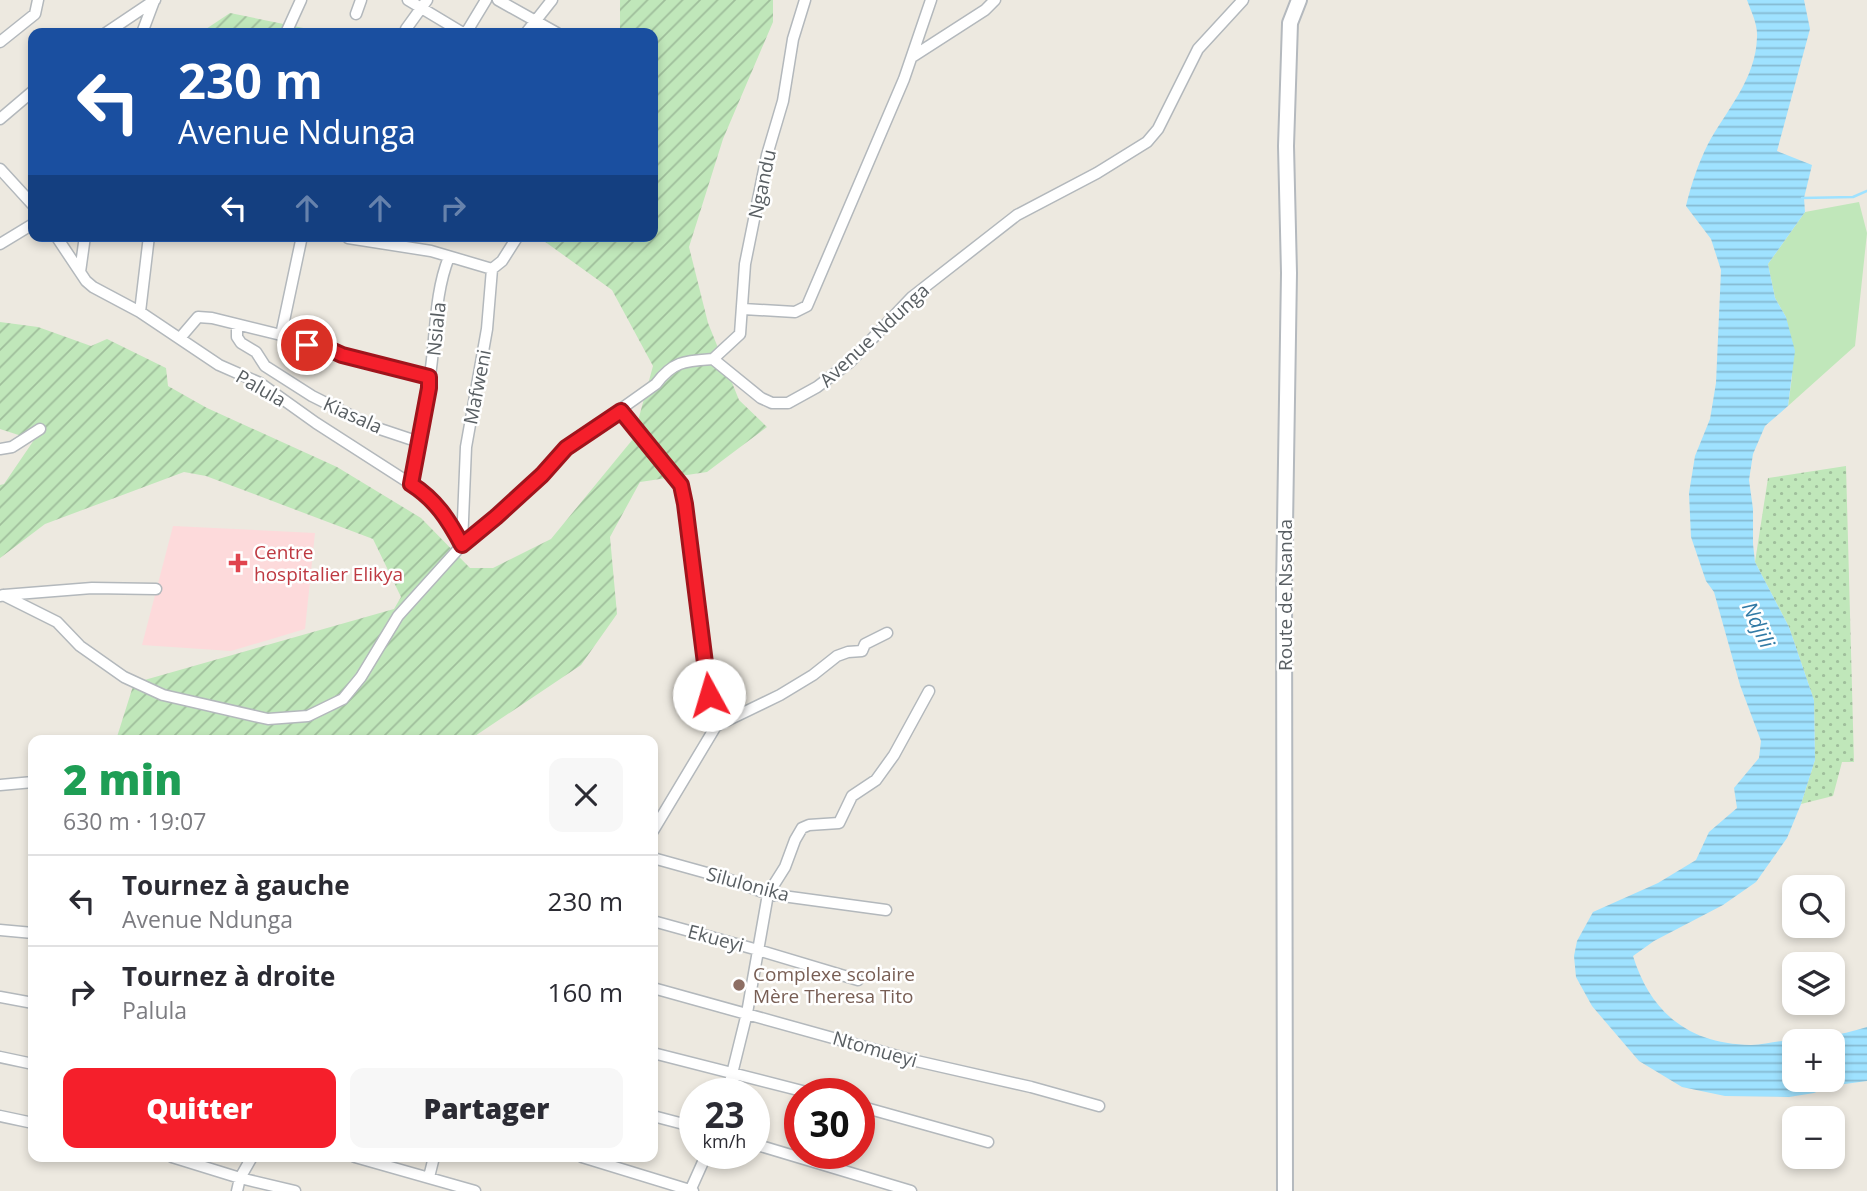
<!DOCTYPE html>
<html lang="fr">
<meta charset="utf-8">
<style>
body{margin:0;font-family:"Open Sans",sans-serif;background:#f7f7f7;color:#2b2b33;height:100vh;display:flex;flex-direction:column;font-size:26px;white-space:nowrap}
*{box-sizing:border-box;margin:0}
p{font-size:23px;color:#7c7c81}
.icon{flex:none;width:38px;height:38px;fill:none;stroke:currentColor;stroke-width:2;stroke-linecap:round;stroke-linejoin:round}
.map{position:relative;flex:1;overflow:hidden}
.panel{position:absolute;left:28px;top:735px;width:630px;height:427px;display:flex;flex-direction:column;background:#fff;border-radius:14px;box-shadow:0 4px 10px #0003}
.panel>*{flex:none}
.banner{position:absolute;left:28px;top:28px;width:630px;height:214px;border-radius:14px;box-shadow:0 4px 10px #0003;background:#1a4fa0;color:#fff;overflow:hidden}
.buttons{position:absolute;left:1782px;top:875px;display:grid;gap:14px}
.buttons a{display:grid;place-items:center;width:63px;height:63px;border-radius:14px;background:#fff;box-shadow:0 4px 10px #0003;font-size:35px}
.speed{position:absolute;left:679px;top:1078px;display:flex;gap:14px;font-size:35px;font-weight:700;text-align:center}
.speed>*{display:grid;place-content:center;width:91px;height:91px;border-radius:50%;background:#fff;box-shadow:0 4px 10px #0003;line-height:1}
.speed small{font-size:18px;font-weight:400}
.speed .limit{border:10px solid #d22;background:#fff;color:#111}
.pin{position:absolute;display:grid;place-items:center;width:60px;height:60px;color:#fff;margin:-30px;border:4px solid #fff;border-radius:50%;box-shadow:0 2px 7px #0007}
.me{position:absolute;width:77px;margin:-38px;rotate:354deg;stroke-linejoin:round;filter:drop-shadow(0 0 5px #0008)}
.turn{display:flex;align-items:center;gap:24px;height:147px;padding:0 35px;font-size:32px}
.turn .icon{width:91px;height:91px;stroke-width:2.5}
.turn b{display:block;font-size:49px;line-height:60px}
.lanes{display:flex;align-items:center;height:66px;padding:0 35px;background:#0003;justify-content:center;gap:35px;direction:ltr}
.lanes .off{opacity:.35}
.round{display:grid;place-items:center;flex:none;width:74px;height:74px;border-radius:14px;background:#f7f7f7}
.overview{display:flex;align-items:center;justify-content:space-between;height:119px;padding:0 35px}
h1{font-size:42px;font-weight:800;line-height:52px;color:#1e9e55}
.primary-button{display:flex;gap:14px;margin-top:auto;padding:14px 35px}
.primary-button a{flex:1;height:80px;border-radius:14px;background:#f51f2b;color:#fff;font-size:28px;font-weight:800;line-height:80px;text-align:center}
.primary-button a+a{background:#f7f7f7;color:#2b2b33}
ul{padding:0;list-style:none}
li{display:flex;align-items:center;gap:21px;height:91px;padding:0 35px;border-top:2px solid #e1e1e2}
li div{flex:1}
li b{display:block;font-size:26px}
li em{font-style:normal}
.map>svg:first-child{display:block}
</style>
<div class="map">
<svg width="1867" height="1191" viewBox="0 0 1867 1191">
<defs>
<pattern id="park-dots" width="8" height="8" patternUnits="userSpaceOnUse" patternTransform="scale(1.75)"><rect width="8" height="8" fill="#c0e7ba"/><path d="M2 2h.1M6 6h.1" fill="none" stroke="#9fbe9b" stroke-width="1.8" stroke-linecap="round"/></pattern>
<pattern id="garden-furrows" width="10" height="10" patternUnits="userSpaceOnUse" patternTransform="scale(1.75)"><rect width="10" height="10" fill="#c0e7ba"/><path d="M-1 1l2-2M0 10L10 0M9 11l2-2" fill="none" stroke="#9fbe9b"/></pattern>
<pattern id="water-rules" width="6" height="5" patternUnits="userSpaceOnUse" patternTransform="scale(1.75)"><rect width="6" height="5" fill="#9fe2ff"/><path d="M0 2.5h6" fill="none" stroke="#85bad2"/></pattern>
</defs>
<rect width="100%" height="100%" fill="#ede9e0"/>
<!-- medical -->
<path fill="#fddadb" d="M 173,526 L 315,533 L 305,629 L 231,651 L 142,645 Z"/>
<!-- grass -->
<path fill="#c0e7ba" d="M 1859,202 L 1867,233 L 1855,346 L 1788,406 L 1792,377 L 1786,317 L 1775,298 L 1768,264 L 1805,212 Z"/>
<!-- park -->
<path fill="url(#park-dots)" d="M 1846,466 L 1854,762 L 1842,762 L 1833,796 L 1801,804 L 1815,760 L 1814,700 L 1789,627 L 1755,562 L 1768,478 Z"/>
<!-- garden -->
<path fill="url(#garden-furrows)" d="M 620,0 L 773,0 L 773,22 L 723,139 L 689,247 L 708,323 L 739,400 L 767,427 L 707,472 L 640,482 L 610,537 L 617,614 L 581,665 L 469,740 L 116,740 L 134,683 L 394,609 L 401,597 L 373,539 L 206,476 L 184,472 L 45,524 L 0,558 L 0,485 L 4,484 L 34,440 L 0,429 L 0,322 L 38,327 L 91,346 L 107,339 L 166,368 L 168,386 L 207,408 L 337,467 L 421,518 L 470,568 L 493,568 L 551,539 L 633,439 L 653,366 L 612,290 L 537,236 L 653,236 L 653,33 L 620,33 Z
M 230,13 L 328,33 L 200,33 Z"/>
<!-- water -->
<path fill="url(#water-rules)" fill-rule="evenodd" d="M 1747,0 L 1804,0 L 1810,29 L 1777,151 L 1812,165 L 1804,198 L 1805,212 L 1768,264 L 1775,298 L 1786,317 L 1795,351 L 1788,406 L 1765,426 L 1753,454 L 1749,480 L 1753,509 L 1753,544 L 1755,562 L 1789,627 L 1814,700 L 1815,760 L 1801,804 L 1787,838 L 1756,882 L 1723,905 L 1654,941 L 1633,956 C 1651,1014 1690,1044 1751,1045 C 1762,1045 1772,1042 1783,1041 C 1812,1039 1839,1036 1867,1027 L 1867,1081 L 1830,1086 L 1814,1093 L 1789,1097 L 1725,1096 L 1682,1087 L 1639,1061 L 1592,1006 L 1576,977 L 1574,956 L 1577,941 L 1593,912 L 1658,883 L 1696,860 L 1709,832 L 1737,808 L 1734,788 L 1759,758 L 1761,741 L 1740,685 L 1714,592 L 1706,581 L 1691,537 L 1689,493 L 1695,456 L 1710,419 L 1716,383 L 1721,270 L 1711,239 L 1686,206 C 1691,185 1698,164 1708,144 C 1727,109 1756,79 1757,37 C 1758,25 1751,11 1747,0 ZM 1794,1041 L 1832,1041 L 1832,1080 L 1794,1080 Z"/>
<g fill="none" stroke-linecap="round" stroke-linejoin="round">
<!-- stream -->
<path stroke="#9fe2ff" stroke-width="2.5" d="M 1802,198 L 1853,197 L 1867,191"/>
<!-- street casing -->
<g stroke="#b3b8bc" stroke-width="13">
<path id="street" d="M 408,0 L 463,33
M 498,0 L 557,33
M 356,14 L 361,0
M 406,29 L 427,0
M 106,33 L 155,0
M 142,33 L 154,1
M 286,33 L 301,0
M 466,33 L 486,0
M 526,33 L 552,0
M 0,42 L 35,14 L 38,0
M 912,57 L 985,10 L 995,0
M 0,119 L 33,91
M 0,169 L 33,205
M 56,236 L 86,281 L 93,287 L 140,312 L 219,365 L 260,383 L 316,423 L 428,495 L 447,516 L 462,545
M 348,238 L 431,251 L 492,269
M 0,244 L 33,224
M 80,272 L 85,236
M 743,309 L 795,312 L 807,306 L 904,79 L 931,0
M 140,312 L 149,236
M 237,325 L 237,337 L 241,343 L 256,352 L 265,366 L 312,396 L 374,427 L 419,442
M 281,335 L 302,236
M 180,338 L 198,317 L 212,318 L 281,335 L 307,345 L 320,345 L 342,355 L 429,377
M 713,359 L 740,334 L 745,264 L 767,155 L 783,101 L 793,39 L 805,0
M 621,411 L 681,485 L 685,504 L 709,695 L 716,726
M 0,449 L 12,447 L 40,429
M 411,484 C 418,446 426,406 431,368 C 436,330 435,292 449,257
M 462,544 L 466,447 L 487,329 L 492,269 L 502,261 L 516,239
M 4,595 L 92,588 L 156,589
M 0,596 L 3,595 L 57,622 L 80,646 L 124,677 L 163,695 L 268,719 L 308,716 L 343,699 L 361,677 L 398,616 L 462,545 L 497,517 L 542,475 L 566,448 L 656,384 C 673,361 685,361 713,359 L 761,398 L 772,403 L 788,403 L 817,387 L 850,362 L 912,297 L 1017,215 L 1097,173 L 1147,142 L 1158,129 L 1198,49 L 1243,0
M 0,785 L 33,782
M 653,831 L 716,726 L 780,695 L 813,675 L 837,656 L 848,652 L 862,651 L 865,644 L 887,633
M 653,858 L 725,878 L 768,894 L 886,910
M 653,921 L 758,950 L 858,980
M 0,930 L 33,933
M 653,988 L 912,1060 L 1031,1087 L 1099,1106
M 0,997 L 33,1003
M 653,1053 L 814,1094
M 0,1057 L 33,1064
M 727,1094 L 747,1013 L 768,894 L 785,867 L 795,840 L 802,828 L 809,825 L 839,823 L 852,796 L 876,780 L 894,755 L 929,691
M 859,1106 L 988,1142
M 0,1116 L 33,1123
M 653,1116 L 695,1127
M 754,1144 L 911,1191
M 172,1157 L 240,1178 L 295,1191
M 355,1157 L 475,1191
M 582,1157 L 693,1191
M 429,1177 L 434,1157
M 237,1191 L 240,1178 L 252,1157
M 690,1191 L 707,1153"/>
</g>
<!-- secondary casing -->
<g stroke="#b4b9be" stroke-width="18">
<path id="secondary" d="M 1285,1191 L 1284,589 L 1289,273 L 1286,146 L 1290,23 L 1299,0"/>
</g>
<!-- street -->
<use href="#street" stroke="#fff" stroke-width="10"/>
<!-- secondary -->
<use href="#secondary" stroke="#fff" stroke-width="14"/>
</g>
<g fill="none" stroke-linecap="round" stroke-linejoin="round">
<!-- route casing -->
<g stroke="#9f141c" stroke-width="18">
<path id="route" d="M 307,345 L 320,345 L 342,355 L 429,377 L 429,388 L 411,484 C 436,500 448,519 462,545 L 496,517 L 542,475 L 566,448 L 621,411 L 681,485 L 685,504 L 709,695"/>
</g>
<!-- route -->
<use href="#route" stroke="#f51f2b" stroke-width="12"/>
</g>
<!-- markers -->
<path fill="#e0444e" stroke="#fff" stroke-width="2.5" d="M234.5 552.5h7v7h7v7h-7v7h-7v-7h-7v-7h7z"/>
<circle fill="#8d6e63" stroke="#fff" stroke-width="2.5" cx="739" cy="985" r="7"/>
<g text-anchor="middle" stroke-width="5" stroke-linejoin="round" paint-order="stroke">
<!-- street labels -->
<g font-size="19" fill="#595f63" stroke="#fff">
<text transform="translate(762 184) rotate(-78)" y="7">Ngandu</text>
<text transform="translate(436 329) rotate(-84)" y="7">Nsiala</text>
<text transform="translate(874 335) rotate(-43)" y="7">Avenue Ndunga</text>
<text transform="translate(477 387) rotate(-79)" y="7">Mafweni</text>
<text transform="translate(261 388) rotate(30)" y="7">Palula</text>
<text transform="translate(353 415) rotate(24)" y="7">Kiasala</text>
<text transform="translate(1285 595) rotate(-90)" y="7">Route de Nsanda</text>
<text transform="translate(748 884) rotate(15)" y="7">Silulonika</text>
<text transform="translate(716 938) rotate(15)" y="7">Ekueyi</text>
<text transform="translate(875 1049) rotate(16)" y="7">Ntomueyi</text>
</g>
<!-- health labels -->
<g font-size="19" fill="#be3a42" stroke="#fff" text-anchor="start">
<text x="254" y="559">Centre<tspan x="254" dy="22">hospitalier Elikya</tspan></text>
</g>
<!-- education labels -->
<g font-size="19" fill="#785e54" stroke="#fff" text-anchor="start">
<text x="753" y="981">Complexe scolaire<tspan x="753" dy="22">Mère Theresa Tito</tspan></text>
</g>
<!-- water labels -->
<g font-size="21" font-style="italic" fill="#317aa5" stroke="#fff">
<text transform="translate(1758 625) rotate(65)" y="7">Ndjili</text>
</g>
</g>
</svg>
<div class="buttons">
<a><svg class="icon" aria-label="search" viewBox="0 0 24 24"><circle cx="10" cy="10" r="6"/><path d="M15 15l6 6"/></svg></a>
<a><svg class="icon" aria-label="layers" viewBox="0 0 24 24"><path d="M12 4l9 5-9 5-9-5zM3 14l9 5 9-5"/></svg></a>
<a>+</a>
<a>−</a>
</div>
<div class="speed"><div>23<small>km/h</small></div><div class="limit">30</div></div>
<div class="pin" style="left:307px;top:345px;background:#d93025"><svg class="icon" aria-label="arrive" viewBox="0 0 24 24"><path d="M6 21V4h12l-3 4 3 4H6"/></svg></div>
<svg class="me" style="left:709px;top:695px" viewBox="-20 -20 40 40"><circle r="19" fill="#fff"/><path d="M0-13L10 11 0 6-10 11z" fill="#f51f2b"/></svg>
<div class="banner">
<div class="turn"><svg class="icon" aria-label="left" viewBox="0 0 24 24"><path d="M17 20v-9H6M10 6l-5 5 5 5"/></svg><div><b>230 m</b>Avenue Ndunga</div></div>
<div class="lanes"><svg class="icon" aria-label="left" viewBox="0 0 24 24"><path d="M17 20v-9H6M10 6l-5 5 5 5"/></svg><svg class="icon off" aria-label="ahead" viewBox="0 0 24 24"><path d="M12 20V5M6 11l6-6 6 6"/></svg><svg class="icon off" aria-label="ahead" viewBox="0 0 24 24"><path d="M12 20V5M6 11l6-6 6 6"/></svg><svg class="icon off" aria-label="right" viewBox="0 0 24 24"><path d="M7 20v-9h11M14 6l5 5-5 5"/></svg></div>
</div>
<section class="panel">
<div class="overview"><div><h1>2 min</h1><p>630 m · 19:07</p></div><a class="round"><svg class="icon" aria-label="close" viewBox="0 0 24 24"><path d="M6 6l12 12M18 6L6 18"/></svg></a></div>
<ul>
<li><svg class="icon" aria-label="left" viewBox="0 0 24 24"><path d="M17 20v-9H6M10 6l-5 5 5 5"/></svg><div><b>Tournez à gauche</b><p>Avenue Ndunga</p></div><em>230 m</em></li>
<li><svg class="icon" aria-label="right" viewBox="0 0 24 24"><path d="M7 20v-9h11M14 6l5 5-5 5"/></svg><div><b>Tournez à droite</b><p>Palula</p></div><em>160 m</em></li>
</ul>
<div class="primary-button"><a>Quitter</a><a>Partager</a></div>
</section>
</div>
